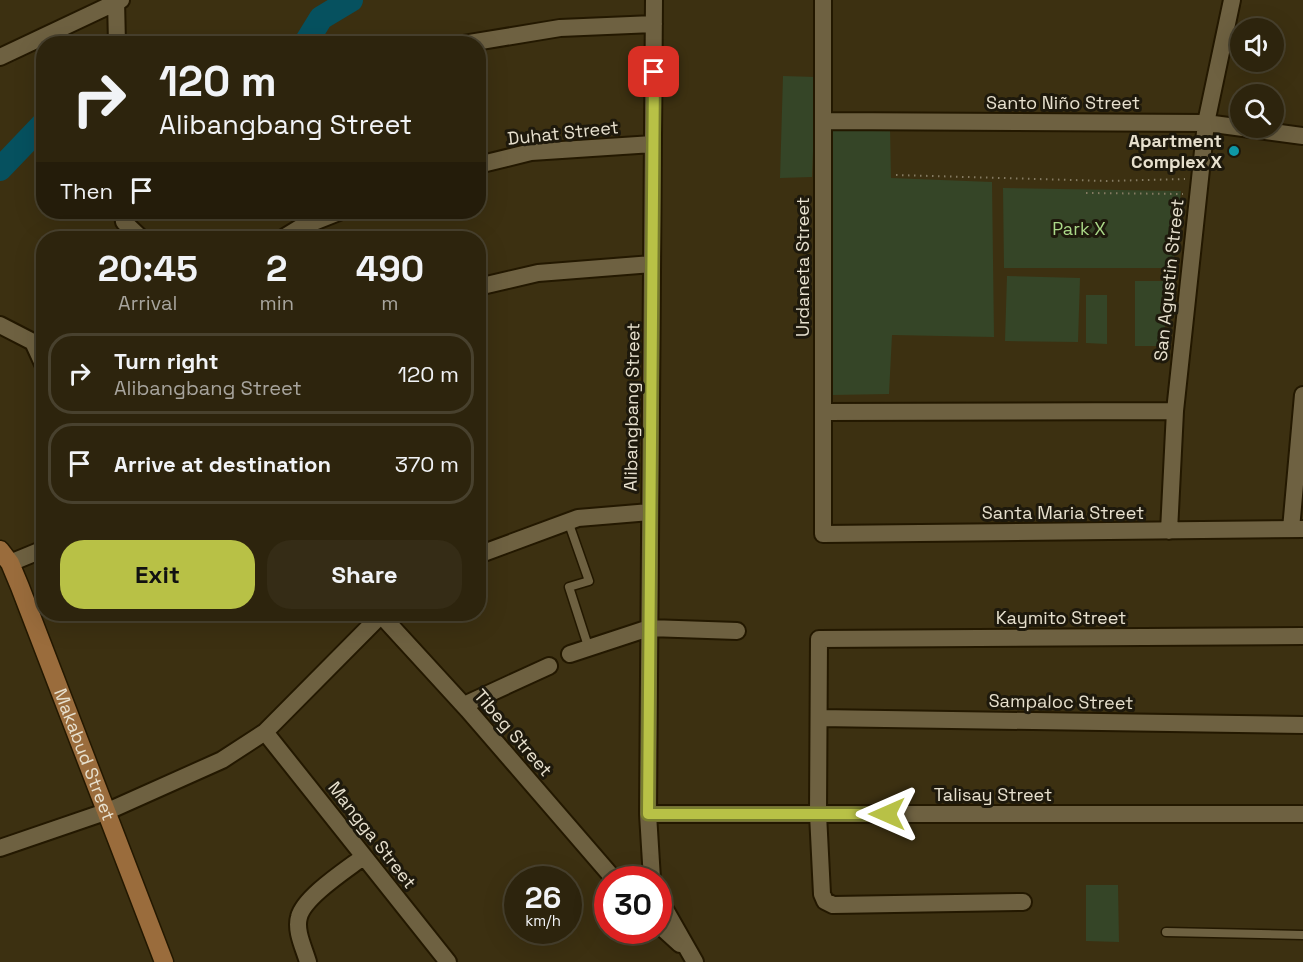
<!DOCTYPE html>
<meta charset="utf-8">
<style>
body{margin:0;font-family:"Space Grotesk",sans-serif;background:#352c16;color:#f1f3f6;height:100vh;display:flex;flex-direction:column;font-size:22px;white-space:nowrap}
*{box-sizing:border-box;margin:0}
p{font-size:20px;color:#a7a49d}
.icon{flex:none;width:33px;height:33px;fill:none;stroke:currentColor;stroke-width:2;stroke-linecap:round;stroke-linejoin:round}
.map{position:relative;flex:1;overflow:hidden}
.details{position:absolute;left:36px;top:231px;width:450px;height:390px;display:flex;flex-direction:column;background:#2d240d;border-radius:24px;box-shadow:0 6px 24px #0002,0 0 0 2px #48412e}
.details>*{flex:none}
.guide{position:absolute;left:36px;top:36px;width:450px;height:183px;border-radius:24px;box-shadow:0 6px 24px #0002,0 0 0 2px #48412e;background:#2d240d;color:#f1f3f6;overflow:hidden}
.tools{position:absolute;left:1230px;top:18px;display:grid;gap:12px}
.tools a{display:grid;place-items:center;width:54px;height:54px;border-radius:50%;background:#2d240d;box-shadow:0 6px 24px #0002,0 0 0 2px #48412e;font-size:30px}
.speed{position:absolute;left:504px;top:866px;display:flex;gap:12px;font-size:30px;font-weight:700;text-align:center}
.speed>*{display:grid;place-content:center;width:78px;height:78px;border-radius:50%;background:#2d240d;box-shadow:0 6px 24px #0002,0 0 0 2px #48412e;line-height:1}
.speed small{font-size:15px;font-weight:400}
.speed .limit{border:9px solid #d22;background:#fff;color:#111}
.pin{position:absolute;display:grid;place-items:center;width:51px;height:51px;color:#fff;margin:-26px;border-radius:12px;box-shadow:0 3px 9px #0006}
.me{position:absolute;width:66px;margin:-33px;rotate:270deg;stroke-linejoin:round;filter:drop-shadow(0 0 4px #0008)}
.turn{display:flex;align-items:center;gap:21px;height:126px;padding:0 24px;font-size:27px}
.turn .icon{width:78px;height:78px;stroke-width:2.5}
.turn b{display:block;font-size:42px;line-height:51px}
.then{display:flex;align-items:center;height:57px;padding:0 24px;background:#0003;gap:12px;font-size:22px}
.eta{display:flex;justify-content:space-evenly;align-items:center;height:102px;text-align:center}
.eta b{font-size:36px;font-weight:600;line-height:42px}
.cta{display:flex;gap:12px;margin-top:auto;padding:12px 24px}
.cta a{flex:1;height:69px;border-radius:24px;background:#b8c146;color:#111;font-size:24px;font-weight:600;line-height:69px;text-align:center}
.cta a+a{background:#352c16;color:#f1f3f6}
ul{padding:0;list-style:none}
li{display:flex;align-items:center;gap:18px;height:81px;margin:0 12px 9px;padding:0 12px;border:3px solid #48412e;border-radius:24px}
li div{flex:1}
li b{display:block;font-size:22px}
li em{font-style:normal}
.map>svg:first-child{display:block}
</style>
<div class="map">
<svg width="1303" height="962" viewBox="0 0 1303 962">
<rect width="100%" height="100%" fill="#3c3011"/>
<!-- green -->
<path fill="#354527" d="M 783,76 L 816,77 L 812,177 L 780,178 Z
M 829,125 L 890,127 L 891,178 L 992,182 L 994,337 L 892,335 L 889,394 L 832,395 Z
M 1003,188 L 1181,191 L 1173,268 L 1004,268 Z
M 1007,276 L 1080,278 L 1078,342 L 1005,341 Z
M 1135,281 L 1165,281 L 1165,346 L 1135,346 Z
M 1086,295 L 1107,295 L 1107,344 L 1086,343 Z
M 1086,885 L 1118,885 L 1119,942 L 1086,941 Z"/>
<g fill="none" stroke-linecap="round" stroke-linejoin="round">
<!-- river -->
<path stroke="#06515f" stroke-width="24" d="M 305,44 L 321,18 L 351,0
M 0,169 L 44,123"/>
<!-- lane casing -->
<g stroke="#231800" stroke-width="11">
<path id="lane" d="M 568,521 L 589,581 L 569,587 L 588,646
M 1166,932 L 1303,935"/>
</g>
<!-- street casing -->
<g stroke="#231800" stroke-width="20">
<path id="street" d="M 116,0 L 117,44
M 823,0 L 823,534 L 1303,529
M 463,44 L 560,28 L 654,24
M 0,57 L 121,0
M 823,121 L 1206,123 L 1303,136
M 478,165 L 531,152 L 653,144
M 123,212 L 124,222 L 141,238
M 283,238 L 301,227 L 339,212
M 478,287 L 538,273 L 652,264
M 0,325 L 33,342 L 44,366
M 823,412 L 1175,411
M 1291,529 L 1303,395
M 1169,531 L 1175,411 L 1206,123 L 1232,0
M 478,555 L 578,518 L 650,512
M 10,563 L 44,549
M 381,615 L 468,710 L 614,879
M 570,654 L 649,628 L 737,631
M 464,705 L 549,666
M 819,718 L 1303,725
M 265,732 L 448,962
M 648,814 L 1303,814
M 0,848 L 108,811 L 222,760 L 265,732 L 382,614
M 652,879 L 648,814 L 654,0
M 658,897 L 695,962
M 1023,902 L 833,905 L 825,901 L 822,894 L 818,814 L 819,639 L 1303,636
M 658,924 L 680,944
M 308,962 C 304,948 295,931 299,917 C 304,897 346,870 363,857"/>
</g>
<!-- secondary casing -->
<g stroke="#231800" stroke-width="21">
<g id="secondary">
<path id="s1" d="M 0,550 L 10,563 L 20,587 L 164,962"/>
</g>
</g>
<!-- path -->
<path stroke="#847a61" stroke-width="2" stroke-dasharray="1.5 4.5" stroke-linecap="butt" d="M 896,175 L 1107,181 L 1185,179
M 1086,193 L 1183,194"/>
<!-- lane -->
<use href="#lane" stroke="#6e6141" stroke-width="8"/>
<!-- street -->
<use href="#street" stroke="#6e6141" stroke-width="16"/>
<!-- secondary -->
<use href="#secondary" stroke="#9a6c3c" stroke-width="18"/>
</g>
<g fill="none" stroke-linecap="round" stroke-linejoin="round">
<!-- route casing -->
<g stroke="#787d2e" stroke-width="15">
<path id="route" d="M 654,72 L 648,814 L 887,814"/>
</g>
<!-- route -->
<use href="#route" stroke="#b8c146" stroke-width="10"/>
</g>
<!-- markers -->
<circle fill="#0f9aa8" stroke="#1e190c" stroke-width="2" cx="1234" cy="151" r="6"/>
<g text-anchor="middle" stroke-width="6" stroke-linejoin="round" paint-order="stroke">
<!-- street labels -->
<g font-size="18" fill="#e7e0ce" stroke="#1e190c">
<text x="1063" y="109">Santo Niño Street</text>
<text transform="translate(563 133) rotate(-6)" y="6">Duhat Street</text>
<text transform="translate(803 267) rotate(-90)" y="6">Urdaneta Street</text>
<text transform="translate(1169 280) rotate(-84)" y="6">San Agustin Street</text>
<text transform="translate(632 407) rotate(-89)" y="6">Alibangbang Street</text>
<text x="1063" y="519">Santa Maria Street</text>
<text x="1061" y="624">Kaymito Street</text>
<text transform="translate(1061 702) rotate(1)" y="6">Sampaloc Street</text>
<text transform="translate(513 733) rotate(49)" y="6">Tibeg Street</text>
<text dy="6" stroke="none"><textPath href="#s1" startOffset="222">Makabud Street</textPath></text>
<text x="993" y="801">Talisay Street</text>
<text transform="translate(372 835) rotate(52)" y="6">Mangga Street</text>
</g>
<!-- poi labels -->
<g font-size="18" font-weight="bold" fill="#e7e0ce" stroke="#1e190c" text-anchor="end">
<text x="1222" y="147">Apartment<tspan x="1222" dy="21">Complex X</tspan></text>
</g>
<!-- park labels -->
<g font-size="18" fill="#abd888" stroke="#1e190c">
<text x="1079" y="235">Park X</text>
</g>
</g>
</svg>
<div class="tools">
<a><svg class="icon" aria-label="sound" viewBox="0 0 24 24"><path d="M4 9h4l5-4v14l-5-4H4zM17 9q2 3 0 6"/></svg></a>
<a><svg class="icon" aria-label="search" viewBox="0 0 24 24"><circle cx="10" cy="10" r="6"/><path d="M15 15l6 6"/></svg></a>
</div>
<div class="speed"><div>26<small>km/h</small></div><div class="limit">30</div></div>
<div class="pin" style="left:654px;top:72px;background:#d93025"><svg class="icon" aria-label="arrive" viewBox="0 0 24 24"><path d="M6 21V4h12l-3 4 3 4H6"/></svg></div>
<svg class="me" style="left:887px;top:814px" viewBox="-20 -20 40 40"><path d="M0-17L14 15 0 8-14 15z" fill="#b8c146" stroke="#fff" stroke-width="4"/></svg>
<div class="guide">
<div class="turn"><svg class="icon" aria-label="right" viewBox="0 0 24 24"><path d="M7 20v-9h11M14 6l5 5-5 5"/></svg><div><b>120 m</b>Alibangbang Street</div></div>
<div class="then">Then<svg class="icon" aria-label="arrive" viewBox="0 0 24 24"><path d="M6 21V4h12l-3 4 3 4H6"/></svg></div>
</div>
<section class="details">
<div class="eta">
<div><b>20:45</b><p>Arrival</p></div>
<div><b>2</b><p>min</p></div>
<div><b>490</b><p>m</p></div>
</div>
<ul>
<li><svg class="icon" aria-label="right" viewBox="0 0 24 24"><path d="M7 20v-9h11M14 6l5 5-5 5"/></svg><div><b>Turn right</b><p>Alibangbang Street</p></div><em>120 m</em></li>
<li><svg class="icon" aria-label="arrive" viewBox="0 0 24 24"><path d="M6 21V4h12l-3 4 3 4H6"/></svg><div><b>Arrive at destination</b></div><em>370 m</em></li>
</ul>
<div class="cta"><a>Exit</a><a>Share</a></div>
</section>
</div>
